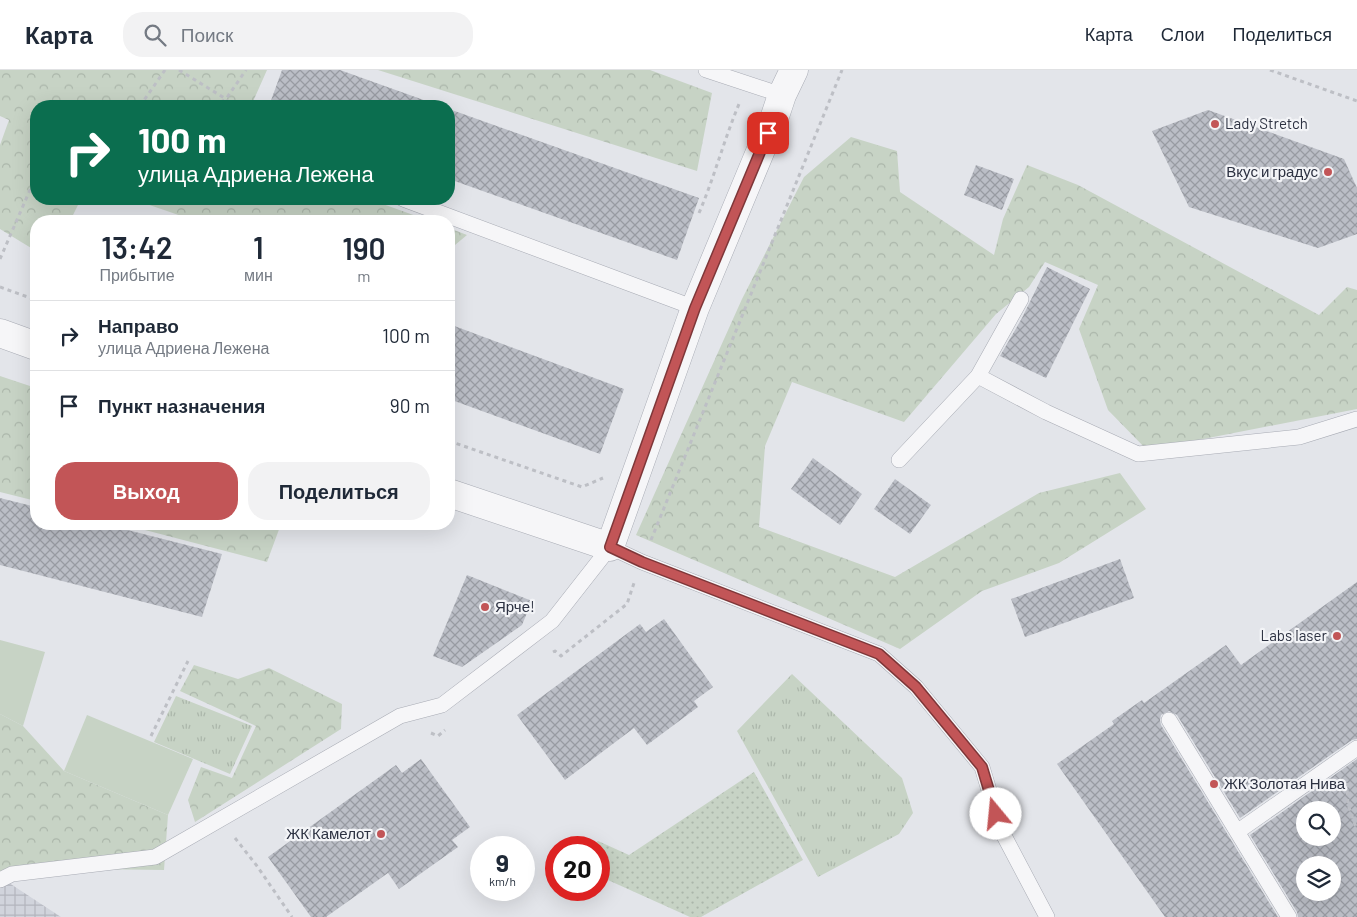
<!DOCTYPE html>
<html lang="ru">
<meta charset="utf-8">
<style>
body{margin:0;font-family:Barlow,sans-serif;background:#f2f2f3;color:#1f2937;height:100vh;display:flex;flex-direction:column;font-size:19px;white-space:nowrap}
*{box-sizing:border-box;margin:0}
p{font-size:16px;color:#747a83}
.icon{flex:none;width:28px;height:28px;fill:none;stroke:currentColor;stroke-width:2;stroke-linecap:round;stroke-linejoin:round}
.map{position:relative;flex:1;overflow:hidden}
.sheet{position:absolute;left:30px;top:145px;width:425px;height:315px;display:flex;flex-direction:column;background:#fff;border-radius:20px;box-shadow:0 5px 20px #0002}
.sheet>*{flex:none}
.hud{position:absolute;left:30px;top:30px;width:425px;height:105px;border-radius:20px;box-shadow:0 5px 20px #0002;background:#0b6e4f;color:#fff;overflow:hidden}
.tools{position:absolute;left:1296px;top:731px;display:grid;gap:10px}
.tools a{display:grid;place-items:center;width:45px;height:45px;border-radius:50%;background:#fff;box-shadow:0 5px 20px #0002;font-size:25px}
.speed{position:absolute;left:470px;top:766px;display:flex;gap:10px;font-size:25px;font-weight:700;text-align:center}
.speed>*{display:grid;place-content:center;width:65px;height:65px;border-radius:50%;background:#fff;box-shadow:0 5px 20px #0002;line-height:1}
.speed small{font-size:12px;font-weight:400}
.speed .limit{border:8px solid #d22;background:#fff;color:#111}
.pin{position:absolute;display:grid;place-items:center;width:42px;height:42px;color:#fff;margin:-21px;border-radius:10px;box-shadow:0 2px 8px #0006}
.me{position:absolute;width:55px;margin:-28px;rotate:343deg;stroke-linejoin:round;filter:drop-shadow(0 0 4px #0008)}
.turn{display:flex;align-items:center;gap:18px;height:105px;padding:0 25px;font-size:22px}
.turn .icon{width:65px;height:65px;stroke-width:2.5}
.turn b{display:block;font-size:35px;line-height:42px}
.eta{display:flex;justify-content:space-evenly;align-items:center;height:85px;text-align:center}
.eta b{font-size:30px;font-weight:600;line-height:35px}
.cta{display:flex;gap:10px;margin-top:auto;padding:10px 25px}
.cta a{flex:1;height:58px;border-radius:20px;background:#c25557;color:#fff;font-size:20px;font-weight:600;line-height:58px;text-align:center}
.cta a+a{background:#f2f2f3;color:#1f2937}
ul{padding:0;list-style:none}
li{display:flex;align-items:center;gap:15px;height:70px;padding:0 25px;border-top:1px solid #e0e1e3}
li div{flex:1}
li b{display:block;font-size:19px}
li em{font-style:normal}
header{display:flex;align-items:center;gap:30px;box-sizing:border-box;height:70px;padding:0 25px;background:#fff;border-bottom:1px solid #e0e1e3}
header strong{font-size:24px}
nav{display:flex;gap:28px;margin-inline-start:auto;font-size:18px}
.search{width:350px;height:45px;background:#f2f2f3;display:flex;align-items:center;gap:12px;box-sizing:border-box;padding:0 18px;border-radius:20px;color:#747a83;font-size:19px}
.map>svg:first-child{display:block}
</style>
<header>
<strong>Карта</strong>
<div class="search"><svg class="icon" aria-label="search" viewBox="0 0 24 24"><circle cx="10" cy="10" r="6"/><path d="M15 15l6 6"/></svg>Поиск</div>
<nav><a>Карта</a><a>Слои</a><a>Поделиться</a></nav>
</header>
<div class="map">
<svg width="1357" height="847" viewBox="0 0 1357 847">
<defs>
<pattern id="industrial-grid" width="8" height="8" patternUnits="userSpaceOnUse" patternTransform="scale(1.25)"><rect width="8" height="8" fill="#d1d4dc"/><path d="M0 4h8M4 0v8" fill="none" stroke="#b4b6be"/></pattern>
<pattern id="grass-dots" width="8" height="8" patternUnits="userSpaceOnUse" patternTransform="scale(1.25)"><rect width="8" height="8" fill="#c7d3c5"/><path d="M2 2h.1M6 6h.1" fill="none" stroke="#abb6aa" stroke-width="1.8" stroke-linecap="round"/></pattern>
<pattern id="forest-crowns" width="20" height="18" patternUnits="userSpaceOnUse" patternTransform="scale(1.25)"><rect width="20" height="18" fill="#c7d3c5"/><path d="M2 6a3 3 0 1 1 6 0M12 15a3 3 0 1 1 6 0" fill="none" stroke="#abb6aa"/></pattern>
<pattern id="park-tufts" width="24" height="20" patternUnits="userSpaceOnUse" patternTransform="scale(1.25)"><rect width="24" height="20" fill="#c7d3c5"/><path d="M3 7l-1-3M5 7V3M7 7l1-3M15 17l-1-3M17 17v-4M19 17l1-3" fill="none" stroke="#abb6aa"/></pattern>
<pattern id="building-cross-hatch" width="8" height="8" patternUnits="userSpaceOnUse" patternTransform="scale(1.25)"><rect width="8" height="8" fill="#bbbec6"/><path d="M0 0l8 8M0 8l8-8" fill="none" stroke="#989ba2"/></pattern>
</defs>
<rect width="100%" height="100%" fill="#e3e5ea"/>
<!-- industrial -->
<path fill="url(#industrial-grid)" d="M 0,807 L 61,847 L 0,847 Z"/>
<!-- grass -->
<path fill="url(#grass-dots)" d="M 754,702 L 803,790 L 701,847 L 690,847 L 599,806 L 599,778 L 589,777 L 598,771 L 629,785 Z"/>
<!-- forest -->
<path fill="url(#forest-crowns)" d="M 0,0 L 267,0 L 251,36 L 36,36 L 36,129 L 81,129 L 70,151 L 36,151 L 36,181 L 0,159 L 0,75 L 9,50 L 0,46 Z
M 378,0 L 650,0 L 712,23 L 697,101 Z
M 851,67 L 897,81 L 900,122 L 994,185 L 1003,149 L 1027,95 L 1078,115 L 1319,245 L 1347,217 L 1357,220 L 1357,339 L 1147,380 L 1108,340 L 1079,259 L 1098,215 L 1045,192 L 1029,217 L 996,244 L 904,352 L 792,312 L 765,376 L 759,457 L 895,507 L 1039,423 L 1120,403 L 1146,439 L 1059,493 L 982,521 L 900,579 L 636,465 L 742,229 L 804,107 Z
M 132,129 L 369,129 L 430,151 L 196,151 Z
M 449,158 L 467,165 L 449,180 Z
M 0,306 L 36,318 L 36,431 L 0,422 Z
M 122,454 L 281,454 L 267,492 Z
M 194,595 L 238,609 L 269,598 L 342,634 L 341,659 L 195,752 L 188,730 L 201,697 L 232,708 L 256,656 L 180,621 Z
M 0,644 L 23,656 L 64,701 L 168,745 L 164,800 L 10,798 L 0,802 Z"/>
<!-- park -->
<path fill="url(#park-tufts)" d="M 792,604 L 902,708 L 913,743 L 899,764 L 818,807 L 737,661 Z
M 176,626 L 252,656 L 230,704 L 154,672 Z"/>
<!-- garden -->
<path fill="#c7d3c5" d="M 0,570 L 45,582 L 23,656 L 0,644 Z
M 87,645 L 193,689 L 168,745 L 64,701 Z"/>
<!-- building -->
<path fill="url(#building-cross-hatch)" fill-rule="evenodd" d="M 282,0 L 340,0 L 432,33 L 431,36 L 269,36 Z
M 449,39 L 699,128 L 677,190 L 449,109 Z
M 1208,40 L 1344,89 L 1357,118 L 1357,164 L 1318,178 L 1189,137 L 1152,61 Z
M 976,95 L 1014,109 L 1002,140 L 964,125 Z
M 1047,197 L 1090,219 L 1046,308 L 1000,286 L 1022,248 Z
M 449,254 L 624,319 L 600,384 L 449,329 Z
M 813,388 L 862,424 L 840,455 L 791,419 Z
M 895,409 L 931,435 L 910,464 L 874,439 Z
M 0,428 L 36,437 L 36,454 L 104,454 L 222,484 L 202,547 L 0,495 Z
M 1120,489 L 1134,528 L 1025,567 L 1011,529 Z
M 467,505 L 532,531 L 522,555 L 462,597 L 433,586 Z
M 1357,512 L 1357,669 L 1352,670 L 1240,748 L 1177,645 L 1169,641 L 1161,645 L 1160,650 L 1161,655 L 1278,847 L 1165,847 L 1057,694 L 1114,654 L 1112,651 L 1142,630 L 1144,633 L 1226,575 L 1241,595 Z
M 664,549 L 713,617 L 694,631 L 698,637 L 647,675 L 634,658 L 565,710 L 517,645 L 640,554 L 646,562 Z
M 421,689 L 470,757 L 452,770 L 458,777 L 399,819 L 388,803 L 326,847 L 311,847 L 268,787 L 396,695 L 402,703 Z
M 1357,689 L 1357,847 L 1298,847 L 1297,842 L 1250,765 ZM 1305,740 L 1332,740 L 1332,768 L 1305,768 ZM 1305,795 L 1332,795 L 1332,822 L 1305,822 Z"/>
<g fill="none" stroke-linecap="round" stroke-linejoin="round">
<!-- service casing -->
<g stroke="#a8abb4" stroke-width="16">
<path id="service" d="M 706,0 L 782,25
M 403,129 L 695,238
M 978,306 L 1046,342 L 1138,384 L 1299,367 L 1357,349
M 899,390 L 978,306 L 1021,229
M 1169,650 L 1289,847
M 1237,762 L 1357,678
M 0,810 L 12,804 L 155,787 L 400,646 L 442,635 L 552,551 L 610,477 L 642,492 L 879,584 L 916,617 L 982,697 L 1001,760 L 1047,847"/>
</g>
<!-- tertiary casing -->
<g stroke="#a8abb4" stroke-width="29">
<path id="tertiary" d="M 0,263 L 36,276
M 449,423 L 610,477 L 695,238 L 775,46 L 782,25 L 794,0"/>
</g>
<!-- path -->
<path stroke="#bdbfc5" stroke-width="3" stroke-dasharray="4 4" stroke-linecap="butt" d="M 179,0 L 226,29 L 229,36
M 1270,0 L 1357,31
M 140,36 L 165,0
M 214,36 L 226,29 L 246,0
M 699,143 C 714,108 724,70 739,34
M 0,189 L 36,106
M 0,217 L 36,230
M 449,371 L 582,417 L 603,408
M 651,470 L 842,0
M 553,582 L 555,581 L 561,586 L 627,534 L 634,513
M 431,663 L 438,666 L 445,660
M 151,666 L 188,591
M 1347,713 L 1348,735 L 1357,760
M 235,768 L 257,796 L 292,847"/>
<!-- service -->
<use href="#service" stroke="#f6f6f8" stroke-width="15"/>
<!-- tertiary -->
<use href="#tertiary" stroke="#f6f6f8" stroke-width="28"/>
</g>
<g fill="none" stroke-linecap="round" stroke-linejoin="round">
<!-- route casing -->
<g stroke="#7e3739" stroke-width="12">
<path id="route" d="M 768,63 L 695,238 L 610,477 L 642,492 L 879,584 L 916,617 L 982,697 L 996,744"/>
</g>
<!-- route -->
<use href="#route" stroke="#c25557" stroke-width="9"/>
</g>
<!-- markers -->
<g fill="#c25557" stroke="#f3f4f7" stroke-width="2">
<circle cx="1215" cy="54" r="5"/>
<circle cx="1328" cy="102" r="5"/>
<circle cx="485" cy="537" r="5"/>
<circle cx="1337" cy="566" r="5"/>
<circle cx="1214" cy="714" r="5"/>
<circle cx="381" cy="764" r="5"/>
</g>
<g text-anchor="middle" stroke-width="4.5" stroke-linejoin="round" paint-order="stroke">
<!-- poi labels -->
<g font-size="15" fill="#2c3141" stroke="#f3f4f7" text-anchor="start">
<text x="1225" y="59">Lady Stretch</text>
<text x="1318" y="107" text-anchor="end">Вкус и градус</text>
<text x="495" y="542">Ярче!</text>
<text x="1327" y="571" text-anchor="end">Labs laser</text>
<text x="1224" y="719">ЖК Золотая Нива</text>
<text x="371" y="769" text-anchor="end">ЖК Камелот</text>
</g>
</g>
</svg>
<div class="tools">
<a><svg class="icon" aria-label="search" viewBox="0 0 24 24"><circle cx="10" cy="10" r="6"/><path d="M15 15l6 6"/></svg></a>
<a><svg class="icon" aria-label="layers" viewBox="0 0 24 24"><path d="M12 4l9 5-9 5-9-5zM3 14l9 5 9-5"/></svg></a>
</div>
<div class="speed"><div>9<small>km/h</small></div><div class="limit">20</div></div>
<div class="pin" style="left:768px;top:63px;background:#d93025"><svg class="icon" aria-label="arrive" viewBox="0 0 24 24"><path d="M6 21V4h12l-3 4 3 4H6"/></svg></div>
<svg class="me" style="left:996px;top:744px" viewBox="-20 -20 40 40"><circle r="19" fill="#fff"/><path d="M0-13L10 11 0 6-10 11z" fill="#c25557"/></svg>
<div class="hud">
<div class="turn"><svg class="icon" aria-label="right" viewBox="0 0 24 24"><path d="M7 20v-9h11M14 6l5 5-5 5"/></svg><div><b>100 m</b>улица Адриена Лежена</div></div>
</div>
<section class="sheet">
<div class="eta">
<div><b>13:42</b><p>Прибытие</p></div>
<div><b>1</b><p>мин</p></div>
<div><b>190</b><p>m</p></div>
</div>
<ul>
<li><svg class="icon" aria-label="right" viewBox="0 0 24 24"><path d="M7 20v-9h11M14 6l5 5-5 5"/></svg><div><b>Направо</b><p>улица Адриена Лежена</p></div><em>100 m</em></li>
<li><svg class="icon" aria-label="arrive" viewBox="0 0 24 24"><path d="M6 21V4h12l-3 4 3 4H6"/></svg><div><b>Пункт назначения</b></div><em>90 m</em></li>
</ul>
<div class="cta"><a>Выход</a><a>Поделиться</a></div>
</section>
</div>
